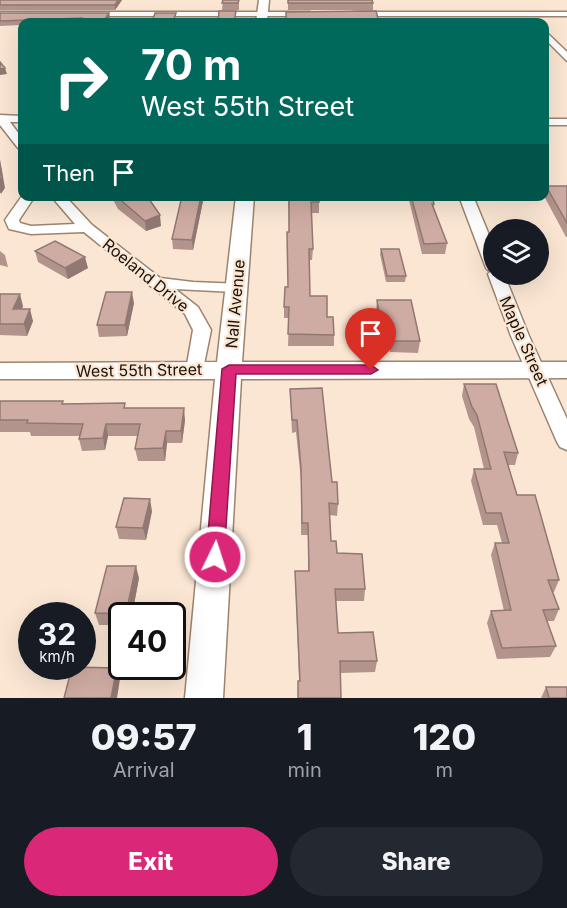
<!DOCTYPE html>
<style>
body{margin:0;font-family:Inter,sans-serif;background:#242831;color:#f1f3f6;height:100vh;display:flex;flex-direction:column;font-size:22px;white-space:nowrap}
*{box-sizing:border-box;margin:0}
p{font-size:20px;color:#9ea1a6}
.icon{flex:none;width:33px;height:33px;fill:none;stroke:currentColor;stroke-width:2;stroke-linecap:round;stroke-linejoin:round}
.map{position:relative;height:698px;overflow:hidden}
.side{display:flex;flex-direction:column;background:#171b24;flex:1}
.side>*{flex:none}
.guide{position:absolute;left:18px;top:18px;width:531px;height:183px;border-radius:12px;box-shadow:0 6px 24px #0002;background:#00695c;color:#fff;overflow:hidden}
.fabs{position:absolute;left:483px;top:219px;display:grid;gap:12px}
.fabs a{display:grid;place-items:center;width:66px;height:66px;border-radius:50%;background:#171b24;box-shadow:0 6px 24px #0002;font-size:30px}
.speed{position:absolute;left:18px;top:602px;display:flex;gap:12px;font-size:30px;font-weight:700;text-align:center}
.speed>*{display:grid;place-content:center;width:78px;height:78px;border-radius:50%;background:#171b24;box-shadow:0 6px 24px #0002;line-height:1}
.speed small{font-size:15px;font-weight:400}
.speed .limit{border:3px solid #111;border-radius:9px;background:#fff;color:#111}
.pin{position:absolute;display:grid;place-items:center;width:51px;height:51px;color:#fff;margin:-62px -26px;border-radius:50% 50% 50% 0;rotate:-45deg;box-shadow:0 0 6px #0007}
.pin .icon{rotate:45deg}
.me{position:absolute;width:66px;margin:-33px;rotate:4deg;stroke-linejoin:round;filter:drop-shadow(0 0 4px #0008)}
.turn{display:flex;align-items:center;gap:21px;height:126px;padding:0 24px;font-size:27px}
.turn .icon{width:78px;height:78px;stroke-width:2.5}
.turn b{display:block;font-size:42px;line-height:51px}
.then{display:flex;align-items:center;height:57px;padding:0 24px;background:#0003;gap:12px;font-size:22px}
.eta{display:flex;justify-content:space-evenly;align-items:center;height:102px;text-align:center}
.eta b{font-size:36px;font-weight:800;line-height:42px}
.button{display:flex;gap:12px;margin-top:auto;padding:12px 24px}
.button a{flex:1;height:69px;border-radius:36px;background:#db2777;color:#fff;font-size:24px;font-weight:800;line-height:69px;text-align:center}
.button a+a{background:#242831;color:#f1f3f6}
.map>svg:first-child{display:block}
</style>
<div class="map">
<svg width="567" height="698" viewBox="0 0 567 698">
<rect width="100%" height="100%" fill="#fbe6d3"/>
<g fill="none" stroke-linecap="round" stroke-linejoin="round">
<!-- street casing -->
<g stroke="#9c846f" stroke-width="3">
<path id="street" d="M 0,12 L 310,12 L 314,14 L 310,16 L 0,16 Z
M 353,12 L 567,12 L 567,16 L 350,16 L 349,14 Z
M 544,30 L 567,52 L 567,61 L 544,38 Z
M 0,115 L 22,116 L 22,122 L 10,122 L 22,138 L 22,148 L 18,148 L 0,125 Z
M 544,119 L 567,119 L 567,125 L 544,125 Z
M 22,196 L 35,196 L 19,220 L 20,223 L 31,226 L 75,224 L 51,196 L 65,196 L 92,225 L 160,278 L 193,282 L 241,284 L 243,287 L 235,292 L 175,289 L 198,307 L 211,330 L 202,374 L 195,376 L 188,374 L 186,370 L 193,330 L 185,314 L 84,232 L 31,234 L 9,229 L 5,220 Z
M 459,196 L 473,196 L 494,247 L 494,274 L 504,274 L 529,336 L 567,419 L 567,450 L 560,447 L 557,442 L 511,336 L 488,274 L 490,272 L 486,268 Z"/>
</g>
<!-- secondary casing -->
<g stroke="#9c846f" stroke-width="3">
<path id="secondary" d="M 259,0 L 269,0 L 267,22 L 256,22 Z
M 236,196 L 254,196 L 242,362 L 567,362 L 567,378 L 241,379 L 223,698 L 185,698 L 215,379 L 0,379 L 0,363 L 217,362 Z"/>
</g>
<!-- street -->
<use href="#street" fill="#fff" fill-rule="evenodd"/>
<!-- secondary -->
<use href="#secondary" fill="#fff" fill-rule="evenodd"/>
</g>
<!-- wall -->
<path fill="#b2948c" d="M 0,0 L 122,0 L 115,10 L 0,10 Z
M 223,0 L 239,0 L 239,10 L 222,10 Z
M 288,0 L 373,3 L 373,10 L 288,10 Z
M 0,13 L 109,13 L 110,18 L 107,22 L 22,22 L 22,25 L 0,26 Z
M 546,186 L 567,186 L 567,237 L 566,237 L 544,196 Z
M 111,196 L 147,196 L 161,226 L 146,231 L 118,209 Z
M 288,196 L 319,202 L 319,213 L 311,213 L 313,249 L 312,260 L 309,260 L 310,296 L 327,317 L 334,335 L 334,346 L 288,346 L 289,318 L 284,318 L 284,307 L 288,287 L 289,232 Z
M 408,196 L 432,196 L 434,204 L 434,209 L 447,243 L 445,254 L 422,254 Z
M 203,201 L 193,250 L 173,249 L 172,239 Z
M 381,249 L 406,276 L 405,282 L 386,282 L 380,254 Z
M 0,251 L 5,255 L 8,267 L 0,265 Z
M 35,251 L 88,268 L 68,279 L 38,262 Z
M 0,294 L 23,306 L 22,309 L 33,321 L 27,336 L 0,335 Z
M 377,300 L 420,341 L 418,353 L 390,352 L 387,331 L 378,331 L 376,312 Z
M 134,303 L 127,336 L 99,337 L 97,325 Z
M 464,384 L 518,453 L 515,465 L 508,465 L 517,495 L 559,580 L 554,592 L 553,592 L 559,609 L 554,621 L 547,621 L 556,646 L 550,657 L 497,659 L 487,623 L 491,611 L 504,611 L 491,555 L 495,543 L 502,543 L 497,525 L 483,525 L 471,481 L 474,469 L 484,469 L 474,427 L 469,419 L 462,396 Z
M 290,389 L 332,482 L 338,504 L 337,516 L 330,515 L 331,541 L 337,553 L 365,589 L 364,601 L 336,601 L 338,633 L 377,661 L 375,672 L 340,673 L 299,681 L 295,571 L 308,571 L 308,535 L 301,535 L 301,480 L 296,432 L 292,433 Z
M 0,401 L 63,404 L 126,408 L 185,420 L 182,443 L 167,443 L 165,461 L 138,461 L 135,449 L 138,436 L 108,436 L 105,450 L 82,451 L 79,439 L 80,436 L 31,436 L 30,432 L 0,432 Z
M 152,511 L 146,540 L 119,539 L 116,527 Z
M 139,578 L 132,615 L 122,615 L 122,625 L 99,625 L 95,613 Z
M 546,687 L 567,698 L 541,698 Z"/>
<!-- shaded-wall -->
<path fill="#917872" d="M 118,0 L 122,0 L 115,10 L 115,5 Z
M 109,13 L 110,18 L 107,22 L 103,22 Z
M 5,68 L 7,74 L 0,75 L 0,69 Z
M 0,159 L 5,188 L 1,194 L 0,192 Z
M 201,196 L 204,196 L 203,201 L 193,250 L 192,240 Z
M 160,215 L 161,226 L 146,231 L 145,221 Z
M 85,257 L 88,268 L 68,279 L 65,268 Z
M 132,292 L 134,303 L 127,336 L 125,325 Z
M 20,294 L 23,306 L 17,321 L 13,309 Z
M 30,309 L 33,321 L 27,336 L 24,324 Z
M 184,408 L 185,420 L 182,443 L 181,431 Z
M 106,424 L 108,436 L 105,450 L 103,438 Z
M 166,431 L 167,443 L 165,461 L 163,448 Z
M 150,499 L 152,511 L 146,540 L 143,528 Z
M 136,566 L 139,578 L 132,615 L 127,615 Z
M 117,668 L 120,679 L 117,698 L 111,698 Z"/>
<!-- building -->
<path fill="#cfaca3" stroke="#917872" stroke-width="1.5" d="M 0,0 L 118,0 L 115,5 L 0,5 Z
M 223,0 L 239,0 L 238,3 L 222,3 Z
M 288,0 L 372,0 L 373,3 L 288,3 Z
M 219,11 L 236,11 L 234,22 L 218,22 Z
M 376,11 L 379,22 L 286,22 L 286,12 Z
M 0,13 L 109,13 L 103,22 L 79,22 L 82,18 L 0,21 Z
M 155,13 L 176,13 L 173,22 L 152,22 Z
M 0,62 L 5,68 L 0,69 Z
M 0,165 L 2,177 L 0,181 Z
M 546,186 L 567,186 L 567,223 Z
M 116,196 L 147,196 L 160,215 L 145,221 Z
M 182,196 L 201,196 L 192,240 L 172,239 Z
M 289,196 L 319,196 L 319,202 L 311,202 L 313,249 L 309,249 L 310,296 L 327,296 L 327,317 L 333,317 L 334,335 L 288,334 L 289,307 L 284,307 L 285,287 L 288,287 L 287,232 L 289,232 Z
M 411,196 L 432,196 L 434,204 L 432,204 L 447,243 L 424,244 Z
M 55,241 L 85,257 L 65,268 L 35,251 Z
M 381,249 L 399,249 L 406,276 L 387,276 Z
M 106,292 L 132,292 L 125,325 L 97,325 Z
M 0,294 L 20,294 L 13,309 L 30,309 L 24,324 L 0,324 Z
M 377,300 L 411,300 L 420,341 L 392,341 L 389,319 L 380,319 Z
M 464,384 L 496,384 L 518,453 L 504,452 L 517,495 L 535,495 L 559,580 L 548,580 L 559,609 L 543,610 L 556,646 L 502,648 L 491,611 L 511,610 L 495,543 L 509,543 L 501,513 L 486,513 L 474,469 L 491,469 L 477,415 L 472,407 Z
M 322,388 L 332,482 L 337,482 L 338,504 L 329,503 L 331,541 L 336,541 L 337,553 L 362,554 L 365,589 L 335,589 L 338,633 L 373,632 L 377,661 L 340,661 L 341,698 L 298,698 L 298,681 L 300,681 L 295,571 L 309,571 L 308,523 L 302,523 L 301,468 L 297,420 L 292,420 L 290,389 Z
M 0,401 L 63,401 L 62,404 L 125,403 L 124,408 L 184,408 L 181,431 L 166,431 L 163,448 L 135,449 L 140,424 L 106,424 L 103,438 L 79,439 L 83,424 L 27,423 L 28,420 L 0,420 Z
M 124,498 L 150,499 L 143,528 L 116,527 Z
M 107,566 L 136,566 L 126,614 L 95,613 Z
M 72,667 L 117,668 L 111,698 L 64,698 Z
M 546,687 L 567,687 L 567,698 L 549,698 Z"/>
<!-- route -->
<path fill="#db2777" stroke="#8e194d" stroke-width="1.5" d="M 229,365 L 371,365 L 378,370 L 371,374 L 236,374 L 224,557 L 221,563 L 215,565 L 208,563 L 206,557 L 222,369 Z"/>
<g text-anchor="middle" stroke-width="4.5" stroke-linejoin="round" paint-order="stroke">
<!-- street labels -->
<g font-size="16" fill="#1b130a" stroke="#fbe6d3">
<text transform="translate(146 275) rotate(39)" y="6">Roeland Drive</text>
<text transform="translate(235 304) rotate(-85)" y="6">Nall Avenue</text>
<text transform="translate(524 341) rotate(66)" y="6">Maple Street</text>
<text transform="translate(139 370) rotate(-1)" y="6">West 55th Street</text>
</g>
</g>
</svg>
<div class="fabs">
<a><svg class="icon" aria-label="layers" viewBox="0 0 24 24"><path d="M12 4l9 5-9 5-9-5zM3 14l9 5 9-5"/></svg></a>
</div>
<div class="speed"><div>32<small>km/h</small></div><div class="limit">40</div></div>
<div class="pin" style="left:371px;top:370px;background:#d93025"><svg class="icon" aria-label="arrive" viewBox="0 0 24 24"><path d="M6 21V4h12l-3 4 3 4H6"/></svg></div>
<svg class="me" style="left:215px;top:557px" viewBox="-20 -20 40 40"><circle r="17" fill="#db2777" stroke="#fff" stroke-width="3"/><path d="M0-11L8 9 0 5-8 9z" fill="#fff"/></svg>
<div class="guide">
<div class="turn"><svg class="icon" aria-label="right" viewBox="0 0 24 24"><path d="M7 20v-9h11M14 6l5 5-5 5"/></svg><div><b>70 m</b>West 55th Street</div></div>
<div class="then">Then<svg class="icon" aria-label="arrive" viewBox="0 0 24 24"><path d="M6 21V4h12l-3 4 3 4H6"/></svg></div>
</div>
</div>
<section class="side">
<div class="eta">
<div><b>09:57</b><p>Arrival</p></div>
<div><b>1</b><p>min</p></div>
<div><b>120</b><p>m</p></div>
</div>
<div class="button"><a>Exit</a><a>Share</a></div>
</section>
